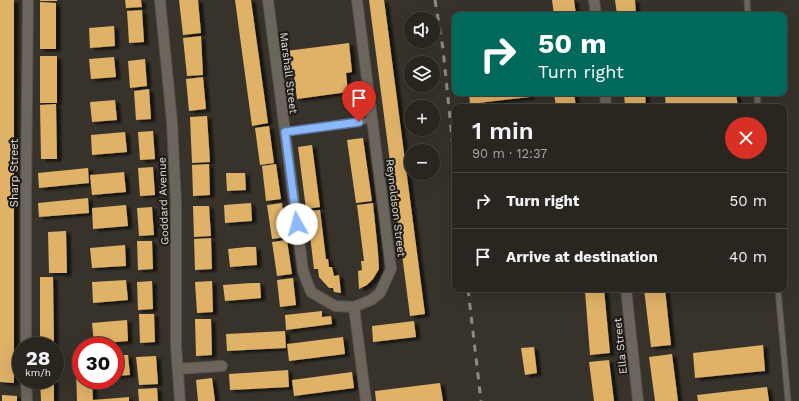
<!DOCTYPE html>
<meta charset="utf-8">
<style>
body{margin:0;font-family:"Work Sans",sans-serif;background:#35322d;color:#f1f3f6;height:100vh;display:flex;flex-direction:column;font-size:15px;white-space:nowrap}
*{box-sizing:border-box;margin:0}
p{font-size:13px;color:#a5a5a5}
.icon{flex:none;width:22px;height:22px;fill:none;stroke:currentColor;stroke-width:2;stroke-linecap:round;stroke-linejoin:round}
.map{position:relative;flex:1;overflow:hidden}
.side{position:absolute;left:452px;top:104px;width:335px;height:188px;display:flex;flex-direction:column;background:#292620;border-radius:8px;box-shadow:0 4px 16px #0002,0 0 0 1px #45433e}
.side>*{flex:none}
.banner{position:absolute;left:452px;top:12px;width:335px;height:84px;border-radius:8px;box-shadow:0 4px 16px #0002,0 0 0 1px #45433e;background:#00695c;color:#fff;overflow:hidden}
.buttons{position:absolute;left:404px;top:12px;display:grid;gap:8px}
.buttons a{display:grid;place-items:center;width:36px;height:36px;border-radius:50%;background:#292620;box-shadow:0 4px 16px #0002,0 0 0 1px #45433e;font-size:20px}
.speed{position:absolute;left:12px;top:337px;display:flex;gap:8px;font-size:20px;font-weight:700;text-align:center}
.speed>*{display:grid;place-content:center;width:52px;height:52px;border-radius:50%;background:#292620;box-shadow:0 4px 16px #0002,0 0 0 1px #45433e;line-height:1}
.speed small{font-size:10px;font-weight:400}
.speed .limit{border:6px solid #d22;background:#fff;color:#111}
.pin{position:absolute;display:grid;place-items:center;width:34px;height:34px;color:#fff;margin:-41px -17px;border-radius:50% 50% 50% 0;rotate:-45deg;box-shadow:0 0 4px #0007}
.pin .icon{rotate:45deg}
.me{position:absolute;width:44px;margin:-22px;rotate:353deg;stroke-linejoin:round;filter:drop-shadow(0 0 3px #0008)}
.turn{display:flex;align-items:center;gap:14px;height:84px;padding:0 20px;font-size:18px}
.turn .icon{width:52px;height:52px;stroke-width:2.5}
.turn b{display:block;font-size:28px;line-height:34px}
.round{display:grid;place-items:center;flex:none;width:42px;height:42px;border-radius:21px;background:#35322d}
.summary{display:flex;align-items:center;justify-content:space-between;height:68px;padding:0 20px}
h1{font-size:24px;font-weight:600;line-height:30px}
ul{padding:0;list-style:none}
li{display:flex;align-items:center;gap:12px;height:56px;padding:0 20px;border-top:1px solid #45433e}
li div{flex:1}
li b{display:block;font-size:15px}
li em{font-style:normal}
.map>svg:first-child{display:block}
</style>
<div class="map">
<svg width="799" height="401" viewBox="0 0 799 401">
<defs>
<filter id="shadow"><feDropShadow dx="4.5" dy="2.5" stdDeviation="1" flood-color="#0009"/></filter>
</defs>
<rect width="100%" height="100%" fill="#37322a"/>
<!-- building -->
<path fill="#e0b267" filter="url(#shadow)" d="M 0,0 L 14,0 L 14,383 L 0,382 Z
M 40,0 L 57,0 L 57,1 L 40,1 Z
M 125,0 L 141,0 L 142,7 L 126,8 Z
M 179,0 L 198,0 L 201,33 L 183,35 Z
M 235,0 L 251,0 L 268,123 L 252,126 Z
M 369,0 L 384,0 L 385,7 L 425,314 L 410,316 Z
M 552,0 L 574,0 L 576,15 L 554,15 Z
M 615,0 L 635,0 L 636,15 L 617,15 Z
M 40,2 L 56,3 L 56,49 L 40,49 Z
M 142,10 L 144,42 L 129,43 L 127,11 Z
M 114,26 L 115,46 L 90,48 L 89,28 Z
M 201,36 L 203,75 L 187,76 L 183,38 Z
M 349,43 L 352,72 L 346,73 L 348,92 L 297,99 L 294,75 L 289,75 L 286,51 Z
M 40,56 L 57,56 L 57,103 L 40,103 Z
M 114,57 L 116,77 L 91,79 L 89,59 Z
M 145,59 L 147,86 L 130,88 L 128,61 Z
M 203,77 L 206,109 L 189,111 L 186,79 Z
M 149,89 L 151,119 L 136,120 L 134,91 Z
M 469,93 L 530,93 L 530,97 L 470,104 Z
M 554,93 L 574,93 L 576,107 L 556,107 Z
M 624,93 L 645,93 L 646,107 L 625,107 Z
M 691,93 L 736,93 L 738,107 L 666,107 L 665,96 Z
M 115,100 L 117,120 L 92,122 L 90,102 Z
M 56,104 L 57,159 L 41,159 L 40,105 Z
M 207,116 L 210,162 L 192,163 L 190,117 Z
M 269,126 L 274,163 L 260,165 L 255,128 Z
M 153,131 L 155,159 L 140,160 L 138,132 Z
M 125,132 L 127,152 L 92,155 L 91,135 Z
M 363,138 L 372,201 L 356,203 L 347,140 Z
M 312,145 L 320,207 L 306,209 L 298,147 Z
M 209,164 L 210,195 L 193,196 L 192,165 Z
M 276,164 L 281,199 L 266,201 L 262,166 Z
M 153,167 L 155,195 L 140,196 L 138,168 Z
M 88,168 L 89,183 L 39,188 L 38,173 Z
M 124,172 L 126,192 L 92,195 L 90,175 Z
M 226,173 L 245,173 L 246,190 L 227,191 Z
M 88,198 L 89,213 L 39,217 L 38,203 Z
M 251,203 L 252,221 L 225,223 L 224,205 Z
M 282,203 L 286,237 L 272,239 L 267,205 Z
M 373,203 L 378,252 L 379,269 L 373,279 L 367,285 L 359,289 L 358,271 L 362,270 L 361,261 L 364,261 L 357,205 Z
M 126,205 L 128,226 L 93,229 L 92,208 Z
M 193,206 L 209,206 L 211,236 L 194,237 Z
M 152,207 L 154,235 L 139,236 L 137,208 Z
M 320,210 L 326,259 L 328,259 L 329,267 L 332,267 L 334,276 L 339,275 L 341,293 L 334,292 L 333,288 L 329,288 L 319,277 L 318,269 L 314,269 L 307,211 Z
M 66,231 L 67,273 L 49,273 L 48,232 Z
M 211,238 L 212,269 L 195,270 L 194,239 Z
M 287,240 L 292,274 L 277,276 L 272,242 Z
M 137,241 L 152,241 L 153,269 L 138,270 Z
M 125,245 L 126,266 L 92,268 L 90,248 Z
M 247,247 L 256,247 L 257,265 L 230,267 L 228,249 Z
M 40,277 L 53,277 L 54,346 L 40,346 Z
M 293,278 L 296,305 L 280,307 L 277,280 Z
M 126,280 L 128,300 L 93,303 L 92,282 Z
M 152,281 L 153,309 L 138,310 L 137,282 Z
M 212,281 L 213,312 L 197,313 L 195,282 Z
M 251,283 L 260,283 L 261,298 L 225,301 L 223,285 Z
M 604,289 L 610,353 L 590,355 L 585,291 Z
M 644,289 L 665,289 L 671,345 L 651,347 Z
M 322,311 L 322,317 L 331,316 L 332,324 L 286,330 L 285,315 Z
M 139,314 L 154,314 L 155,342 L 140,343 Z
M 195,319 L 211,319 L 212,355 L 196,356 Z
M 127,320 L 128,341 L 94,344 L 92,323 Z
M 414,321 L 416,337 L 373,342 L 372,326 Z
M 285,331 L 286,348 L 227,351 L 226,334 Z
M 343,337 L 345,354 L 289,361 L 287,344 Z
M 763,345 L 765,371 L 695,378 L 693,353 Z
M 534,347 L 537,373 L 525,375 L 521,348 Z
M 672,354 L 678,401 L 655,401 L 649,357 Z
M 120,355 L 128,355 L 130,375 L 115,376 L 115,356 Z
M 156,356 L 158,384 L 139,385 L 136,357 Z
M 609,360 L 614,401 L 594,401 L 589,362 Z
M 76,369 L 81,369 L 81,380 L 92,380 L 93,401 L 77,401 Z
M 288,370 L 289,387 L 230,390 L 229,374 Z
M 352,372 L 354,388 L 294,396 L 292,380 Z
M 212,378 L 215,401 L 198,401 L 196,380 Z
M 40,380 L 54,380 L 54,401 L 41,401 Z
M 440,383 L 443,401 L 376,401 L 375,391 Z
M 767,387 L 769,401 L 698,401 L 697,395 Z
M 157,388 L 158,401 L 139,401 L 138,389 Z
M 2,395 L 17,396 L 17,401 L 2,401 Z
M 129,397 L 129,401 L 93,401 L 93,400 Z"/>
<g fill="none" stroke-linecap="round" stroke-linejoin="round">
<!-- lane casing -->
<g stroke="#555149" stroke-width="7">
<path id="lane" d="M 747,0 L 748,15
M 757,93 L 758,107
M 285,132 L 372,120
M 778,289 L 788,401"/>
</g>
<!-- street casing -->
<g stroke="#555149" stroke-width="12">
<path id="street" d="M 160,0 L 172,122 L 176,204 L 176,346 L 180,401
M 268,0 L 303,271 L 311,292 L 335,306 L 354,307 L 371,300 L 380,293 L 391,269 L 357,0
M 594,0 L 596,15
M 605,93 L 606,107
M 626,289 L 638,401
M 354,307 L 366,401
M 26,346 L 26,195 L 28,0
M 178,369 L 222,366
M 26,380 L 27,401"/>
</g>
<!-- lane -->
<use href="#lane" stroke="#6c655c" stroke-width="5"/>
<!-- street -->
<use href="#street" stroke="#6c655c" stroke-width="10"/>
<!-- rail -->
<path stroke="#8f8a84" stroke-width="3" stroke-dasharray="7 7" stroke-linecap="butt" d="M 435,0 L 443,49 L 455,168
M 468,289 L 481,401"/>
</g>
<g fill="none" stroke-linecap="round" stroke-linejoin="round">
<!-- route casing -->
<g stroke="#5b78a4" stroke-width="10">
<path id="route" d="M 297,224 L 285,132 L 359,122"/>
</g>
<!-- route -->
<use href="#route" stroke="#8cb9fc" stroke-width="7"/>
</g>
<g text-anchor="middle" stroke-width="4" stroke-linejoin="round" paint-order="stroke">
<!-- street labels -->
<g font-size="11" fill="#e1ddd8" stroke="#1d1a16">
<text transform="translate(289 73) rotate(83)" y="4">Marshall Street</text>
<text transform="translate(14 173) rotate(-90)" y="4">Sharp Street</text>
<text transform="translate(163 201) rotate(-92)" y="4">Goddard Avenue</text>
<text transform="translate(396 208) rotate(83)" y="4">Reynoldson Street</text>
<text transform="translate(620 346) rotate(-96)" y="4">Ella Street</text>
</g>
</g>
</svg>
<div class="buttons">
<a><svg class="icon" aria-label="sound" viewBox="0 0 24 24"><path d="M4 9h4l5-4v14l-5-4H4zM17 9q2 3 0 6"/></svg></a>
<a><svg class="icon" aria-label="layers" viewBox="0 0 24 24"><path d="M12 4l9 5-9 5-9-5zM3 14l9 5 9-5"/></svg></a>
<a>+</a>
<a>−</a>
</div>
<div class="speed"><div>28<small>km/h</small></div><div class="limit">30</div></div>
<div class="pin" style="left:359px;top:122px;background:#d93025"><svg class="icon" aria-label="arrive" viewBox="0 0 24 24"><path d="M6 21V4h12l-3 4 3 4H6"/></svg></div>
<svg class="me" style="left:297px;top:224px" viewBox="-20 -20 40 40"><circle r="19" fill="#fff"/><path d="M0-13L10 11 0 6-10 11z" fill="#8cb9fc"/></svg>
<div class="banner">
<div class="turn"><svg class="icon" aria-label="right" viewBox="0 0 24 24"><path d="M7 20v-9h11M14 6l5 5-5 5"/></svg><div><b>50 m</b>Turn right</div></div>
</div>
<section class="side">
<div class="summary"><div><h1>1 min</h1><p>90 m · 12:37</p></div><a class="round" style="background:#d93025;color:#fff"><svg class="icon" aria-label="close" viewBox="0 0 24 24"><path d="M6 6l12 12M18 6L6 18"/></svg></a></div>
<ul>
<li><svg class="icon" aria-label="right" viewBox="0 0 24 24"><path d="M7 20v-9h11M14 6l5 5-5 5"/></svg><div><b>Turn right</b></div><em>50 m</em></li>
<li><svg class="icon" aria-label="arrive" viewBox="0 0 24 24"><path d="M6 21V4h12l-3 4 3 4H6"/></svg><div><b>Arrive at destination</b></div><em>40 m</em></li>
</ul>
</section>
</div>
